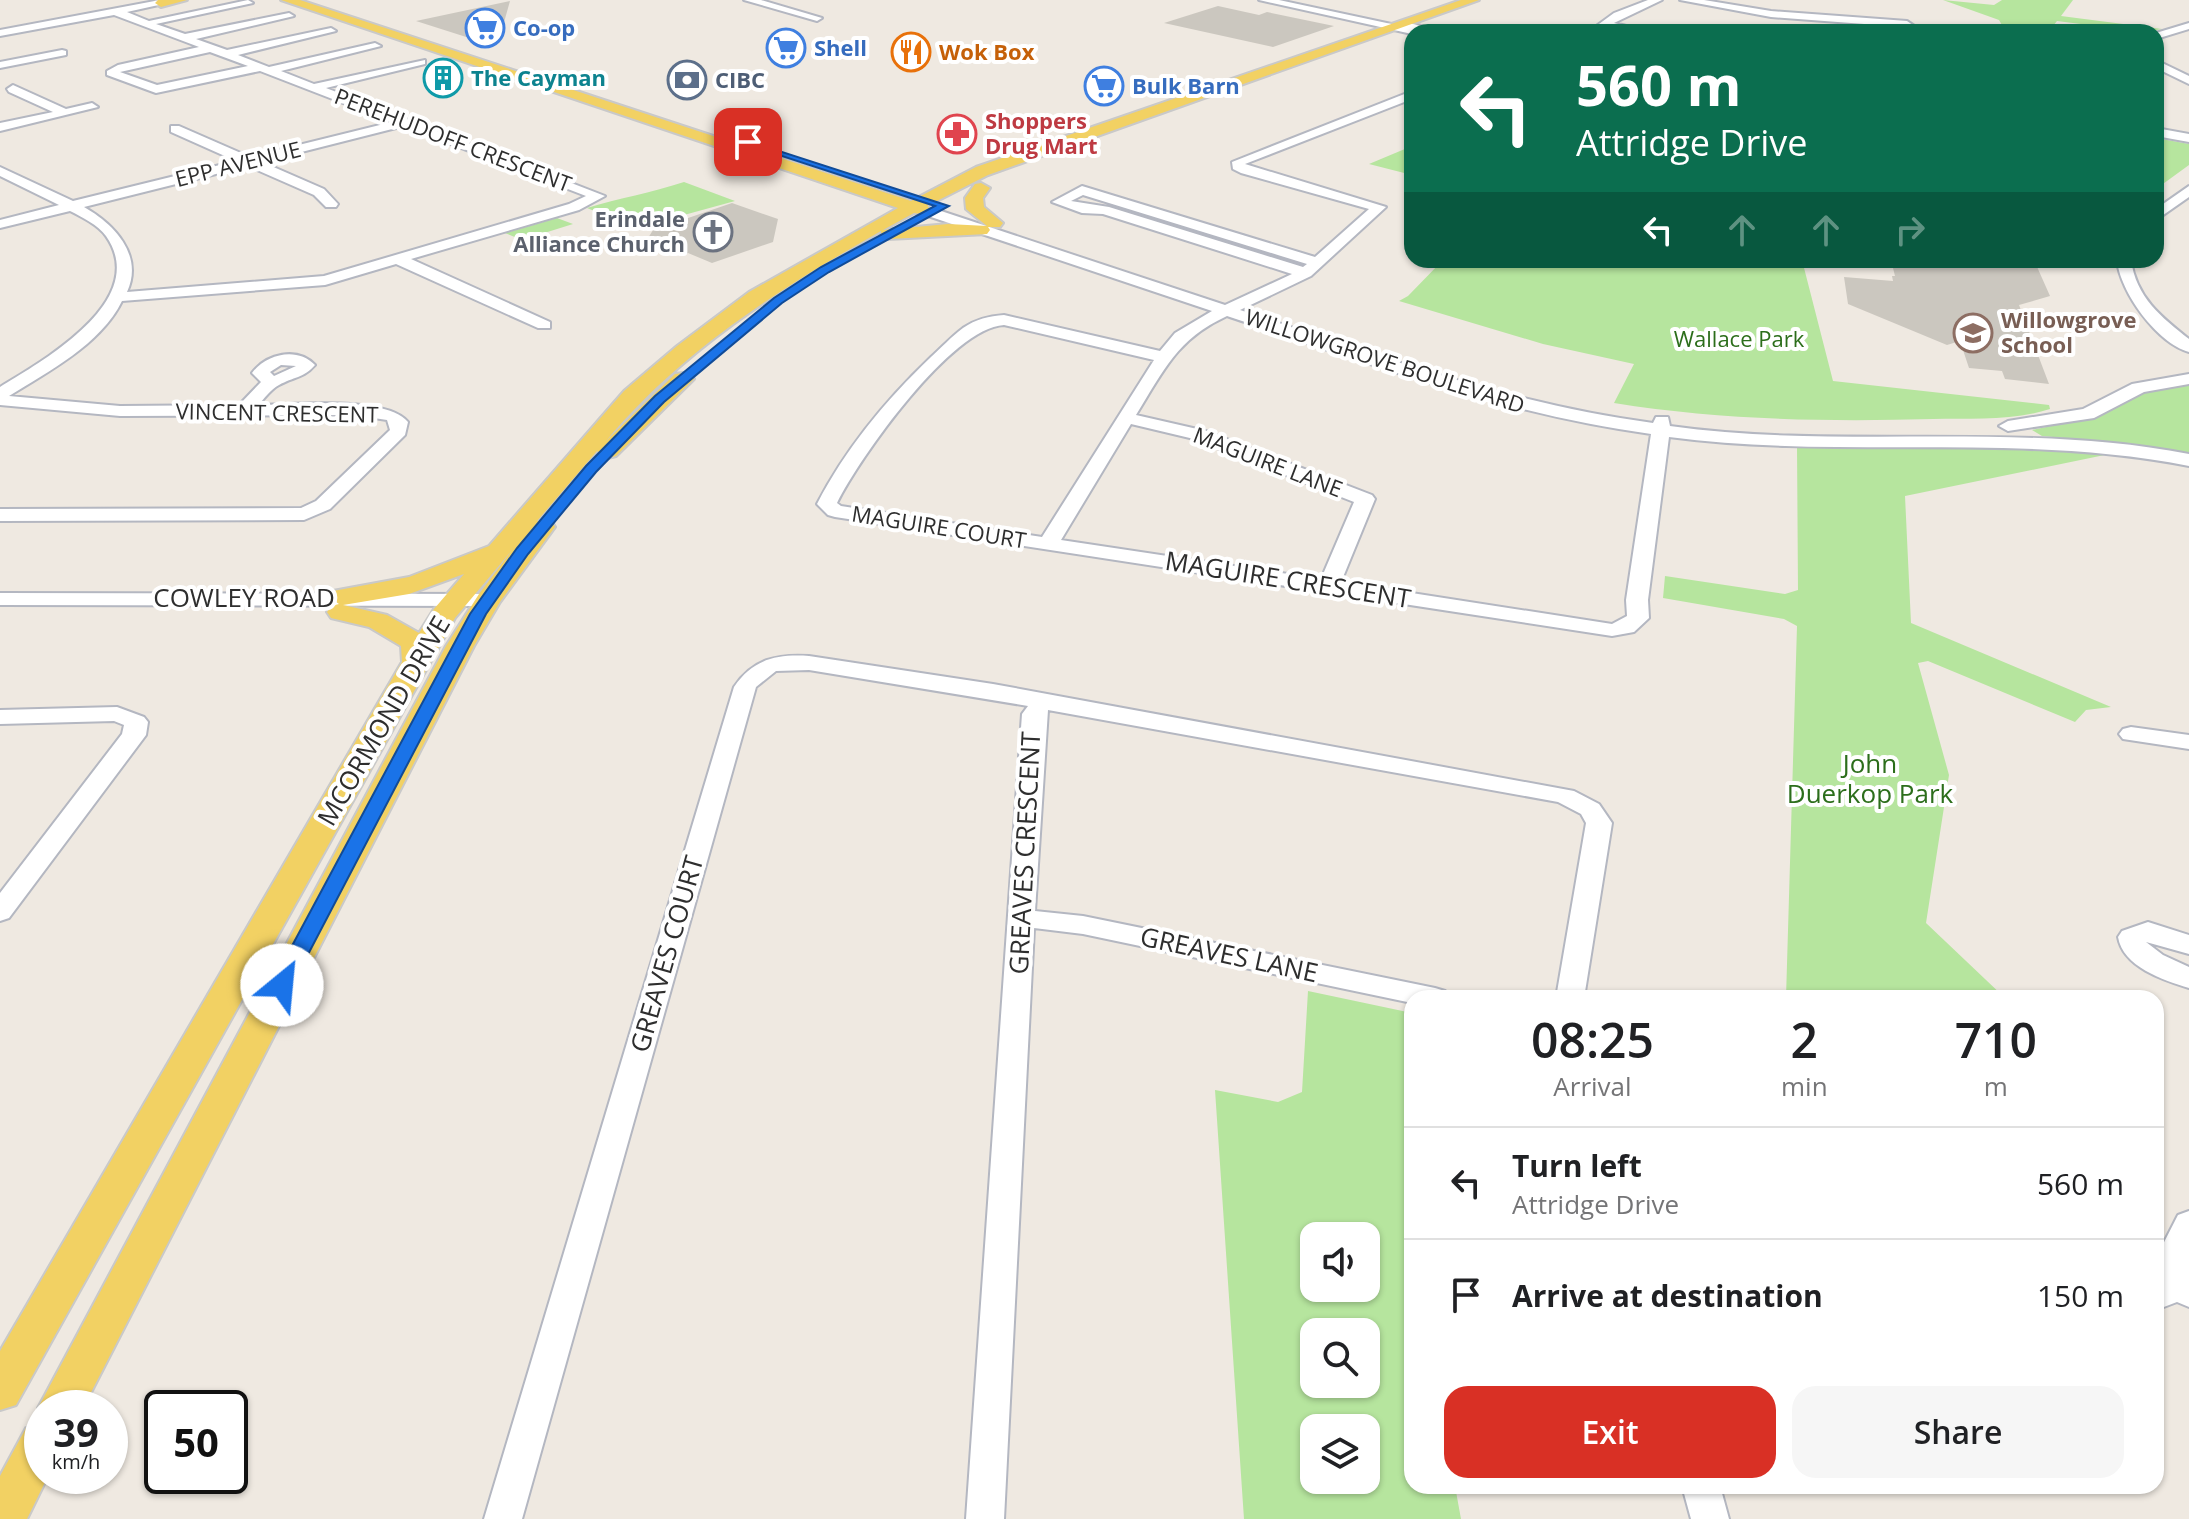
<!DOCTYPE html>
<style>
body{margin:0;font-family:"Open Sans",sans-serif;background:#f6f6f6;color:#202124;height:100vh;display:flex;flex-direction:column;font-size:30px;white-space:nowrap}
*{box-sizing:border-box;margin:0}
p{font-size:26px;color:#757577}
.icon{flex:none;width:44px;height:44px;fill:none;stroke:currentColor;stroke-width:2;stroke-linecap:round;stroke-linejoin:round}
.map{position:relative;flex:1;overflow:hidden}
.sheet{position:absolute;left:1404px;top:990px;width:760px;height:504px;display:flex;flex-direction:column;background:#fff;border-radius:24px;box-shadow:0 2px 6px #0004}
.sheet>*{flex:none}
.banner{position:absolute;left:1404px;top:24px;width:760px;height:244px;border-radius:24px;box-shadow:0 2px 6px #0004;background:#0b6e4f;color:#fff;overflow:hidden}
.controls{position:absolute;left:1300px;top:1222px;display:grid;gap:16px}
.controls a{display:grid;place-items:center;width:80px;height:80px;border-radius:16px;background:#fff;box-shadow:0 2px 6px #0004;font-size:40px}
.speed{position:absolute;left:24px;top:1390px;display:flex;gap:16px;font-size:40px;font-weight:700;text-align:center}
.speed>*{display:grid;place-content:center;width:104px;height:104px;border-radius:50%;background:#fff;box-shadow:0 2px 6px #0004;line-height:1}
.speed small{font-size:20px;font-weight:400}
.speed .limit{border:4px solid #111;border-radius:12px;background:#fff;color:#111}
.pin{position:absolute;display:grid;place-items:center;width:68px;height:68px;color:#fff;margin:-34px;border-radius:16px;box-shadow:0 4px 12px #0006}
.me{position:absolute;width:88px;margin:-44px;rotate:28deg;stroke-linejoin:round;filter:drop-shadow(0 0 6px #0008)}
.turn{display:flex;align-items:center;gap:28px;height:168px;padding:0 40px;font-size:36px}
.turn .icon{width:104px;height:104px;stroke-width:2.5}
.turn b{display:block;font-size:56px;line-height:68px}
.lanes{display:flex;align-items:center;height:76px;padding:0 40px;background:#0003;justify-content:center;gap:40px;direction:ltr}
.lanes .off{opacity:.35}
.eta{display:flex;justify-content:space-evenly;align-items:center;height:136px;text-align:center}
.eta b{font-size:48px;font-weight:600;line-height:56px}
.cta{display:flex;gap:16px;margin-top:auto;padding:16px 40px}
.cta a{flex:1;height:92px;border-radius:24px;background:#d93025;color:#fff;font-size:32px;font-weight:600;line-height:92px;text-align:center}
.cta a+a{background:#f6f6f6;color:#202124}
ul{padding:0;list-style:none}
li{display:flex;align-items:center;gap:24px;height:112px;padding:0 40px;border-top:2px solid #e0e0e0}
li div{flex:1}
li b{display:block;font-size:30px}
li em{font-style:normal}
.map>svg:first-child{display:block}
</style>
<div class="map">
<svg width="2189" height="1519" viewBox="0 0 2189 1519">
<rect width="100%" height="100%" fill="#efe9e1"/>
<!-- green -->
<path fill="#b6e59e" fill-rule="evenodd" d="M 1943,0 L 1994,5 L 2002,0 L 2073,0 L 2061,16 L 2162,29 L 2144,32 L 2057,21 L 2053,26 L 2054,32 L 2006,32 L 1999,20 Z
M 2156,138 L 2189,144 L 2189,165 L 2156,189 Z
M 1412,146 L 1412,175 L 1369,164 Z
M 684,182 L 735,201 L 684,215 L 687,218 L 672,223 L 670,228 L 656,224 L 624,223 L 587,208 C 619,198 651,193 684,182 Z
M 557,218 L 573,224 L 522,240 L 505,233 Z
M 1443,260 L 1802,260 L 1833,381 L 2049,405 L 2050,409 C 2013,421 1971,418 1933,419 C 1826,422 1720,420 1614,403 L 1634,364 L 1543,344 L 1399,301 L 1408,296 Z
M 2189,383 L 2189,456 L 2121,443 L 2042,436 L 2032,430 L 2093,417 L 2155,388 Z
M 2024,443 L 2124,451 L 1905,496 L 1911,623 L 2111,707 L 2086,710 L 2075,722 L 1928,661 L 1918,663 L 1949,775 L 1926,923 L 2005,998 L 1786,998 L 1797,626 L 1784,619 L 1663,598 L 1665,576 L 1785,594 L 1798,590 L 1797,446 Z
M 1308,991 L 1412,1013 L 1412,1183 L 1405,1189 L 1412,1231 L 1412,1486 L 1455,1486 L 1461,1519 L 1244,1519 L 1215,1090 L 1278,1102 L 1302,1092 ZM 1366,1236 L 1366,1288 L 1314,1288 L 1314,1236 ZM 1366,1332 L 1366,1384 L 1314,1384 L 1314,1332 ZM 1366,1428 L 1366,1480 L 1314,1480 L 1314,1428 Z"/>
<!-- building -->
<path fill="#cbc7bf" d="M 510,1 L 499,40 L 485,43 L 416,21 Z
M 1218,6 L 1259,15 L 1267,12 L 1334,26 L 1273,47 L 1164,23 Z
M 732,203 L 778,219 L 773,242 L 712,263 L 688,253 L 679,256 L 645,243 L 653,230 Z
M 1891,260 L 2034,260 L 2050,296 L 2019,305 L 2049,384 L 2005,379 L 2002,371 L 1969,368 L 1960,341 L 1947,345 L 1848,304 L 1844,277 L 1893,281 L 1892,276 L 1895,276 Z"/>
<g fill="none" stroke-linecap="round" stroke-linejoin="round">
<!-- minor casing -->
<g stroke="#b4b7c1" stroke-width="4">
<path id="minor" d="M 160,0 L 181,0 L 127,12 L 149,21 L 248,0 L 253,3 L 156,24 L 185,34 L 289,13 L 294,16 L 196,39 L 227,50 L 331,28 L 336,31 L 238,55 L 269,67 L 375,43 L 381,46 L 281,71 L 314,84 L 425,60 L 425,64 L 326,88 L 605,196 L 579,210 L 411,259 L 550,322 L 550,328 L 538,328 L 396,264 L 325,285 L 122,301 C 101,344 48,372 9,396 L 120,406 L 239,405 L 261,382 L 252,373 C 266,354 297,346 315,365 C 304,378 293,377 279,385 C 271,389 264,399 258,405 C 292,405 386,395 408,422 L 405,435 L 330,509 L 304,520 L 0,521 L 0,509 L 301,508 L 316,501 L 390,430 L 387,420 L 354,415 L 120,416 L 0,405 L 0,387 C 44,360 151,300 106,236 C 98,225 82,217 70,211 L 0,228 L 0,220 L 59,205 L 0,176 L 0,167 L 73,201 L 236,161 L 171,132 L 171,126 L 179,126 L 250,157 L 392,122 L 260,71 L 156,93 L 107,75 L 107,71 L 118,65 L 199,47 L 114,15 L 0,36 L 0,30 ZM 210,52 L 248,66 L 157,85 L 120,72 ZM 404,126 L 586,196 L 569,204 L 324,276 L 127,292 C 144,255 114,224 84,207 L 248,166 L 314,195 L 326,207 L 336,207 L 338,204 L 324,189 L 262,162 ZM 281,365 L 296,366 L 274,376 L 270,372 Z
M 744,0 L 761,0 L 822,18 L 817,21 Z
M 1259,0 L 1279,0 L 1396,25 L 1401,21 L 1445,32 L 1421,31 L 1412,34 Z
M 1648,0 L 1662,0 L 1614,23 L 1651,32 L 1606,28 L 1600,32 L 1588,32 L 1614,13 Z
M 1680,0 L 1704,0 L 1771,11 L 1907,21 L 1923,32 L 1911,32 L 1904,27 L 1771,17 Z
M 2189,23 L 2189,29 L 2156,39 L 2156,33 Z
M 62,50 L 66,51 L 66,55 L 0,68 L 0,62 Z
M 2156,60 L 2189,76 L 2189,84 L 2156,68 Z
M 13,85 L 66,109 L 92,103 L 98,107 L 0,131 L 0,123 L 53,112 L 9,92 L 7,89 Z
M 1412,91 L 1412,99 L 1245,164 L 1386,207 L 1311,276 L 1240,310 C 1376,355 1510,404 1653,423 L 1656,417 L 1668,417 L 1670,426 C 1843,450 2017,421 2189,454 L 2189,466 C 2017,432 1842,460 1669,437 L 1648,600 L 1649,618 L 1634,632 L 1612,636 L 835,517 L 828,515 L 817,504 C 846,448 885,401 931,357 C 941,348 952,336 963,328 C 976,319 989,316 1004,315 L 1160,351 L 1175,333 L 1212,311 L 925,215 L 925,209 L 935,209 L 1225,305 L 1292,274 L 1103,214 L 1082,213 L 1052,202 L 1082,186 L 1315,257 L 1369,209 L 1241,173 L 1233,169 L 1232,162 ZM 1083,195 L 1307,264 L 1303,267 L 1109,207 L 1071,201 ZM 1227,316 C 1367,363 1504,414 1651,434 L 1626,600 L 1627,616 L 1612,624 L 1341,582 L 1375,499 L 1372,495 L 1206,431 L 1136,415 C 1164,370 1177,339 1227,316 ZM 1004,325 L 1154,360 L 1042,537 L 841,506 L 837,503 C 860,457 951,328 1004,325 ZM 1131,424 L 1194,439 L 1354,502 L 1321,579 L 1061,540 Z
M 2156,128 L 2189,134 L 2189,142 L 2156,136 Z
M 2189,186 L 2189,197 L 2156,220 L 2156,209 Z
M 2117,260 L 2131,260 C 2136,297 2161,317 2189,339 L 2189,352 C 2157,343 2120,292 2117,260 Z
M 2189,374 L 2189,384 L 2144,392 L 2094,418 L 2008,431 L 1999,426 L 2008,421 L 2083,409 L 2132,384 Z
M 0,593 L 488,594 L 499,600 L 488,606 L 0,605 Z
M 809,656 L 993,684 L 1574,791 L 1599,804 L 1612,823 L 1584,998 L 1556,998 L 1586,823 L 1581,814 L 1558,802 L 1048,710 L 1035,911 L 1083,916 L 1435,988 L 1445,991 L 1449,998 L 1412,998 L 1412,1003 L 1083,934 L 1034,928 L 1004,1519 L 966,1519 L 1022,714 L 1028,706 L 809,670 L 776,671 L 756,687 L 522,1519 L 484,1519 L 734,687 C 753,659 777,654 809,656 Z
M 117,707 L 144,717 L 148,722 L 146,735 L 9,918 L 0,921 L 0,893 L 122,734 L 124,725 L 114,721 L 0,724 L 0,710 Z
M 2131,727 L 2189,735 L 2189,749 L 2123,739 L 2119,734 L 2123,729 Z
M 2148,922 L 2189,935 L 2189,954 L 2146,942 L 2163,955 L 2189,967 L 2189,988 C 2163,980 2123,967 2118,937 L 2122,931 Z
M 2189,1211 L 2189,1307 L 2177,1302 L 2156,1310 L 2156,1281 L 2163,1279 L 2158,1254 L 2178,1215 Z
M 1682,1486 L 1720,1486 L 1729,1519 L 1691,1519 Z"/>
</g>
<!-- major casing -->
<g stroke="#c9c9c9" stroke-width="4">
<path id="major" d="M 158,0 L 187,0 L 161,7 L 155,3 Z
M 281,0 L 300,0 L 911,201 L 976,167 L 1461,0 L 1479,0 L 988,175 L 927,206 L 933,211 L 930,215 L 914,213 L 883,230 L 948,224 L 987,226 L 966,209 L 965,198 L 975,184 L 981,183 L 990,188 L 983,198 L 984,207 L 1003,223 L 1000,227 L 988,227 L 990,230 L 987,234 L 888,239 L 882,238 L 881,231 C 779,289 682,350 606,441 L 675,374 L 683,373 L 694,379 L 616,456 L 608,458 L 597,451 L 537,521 L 552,522 L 555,527 L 500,602 L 474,646 L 83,1408 L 42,1408 L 42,1417 L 38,1408 L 446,646 L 479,594 L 513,549 L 455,618 L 16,1405 L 0,1410 L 0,1351 L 402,662 L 401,646 L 369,627 L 331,618 L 327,612 L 331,606 L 339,604 L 329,597 L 333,591 L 409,577 L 489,546 L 624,391 L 677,346 L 749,292 L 898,208 ZM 464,574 L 434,609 L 419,633 L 387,615 L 343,605 L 409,594 Z
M 42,1422 L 42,1476 L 48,1476 L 27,1519 L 0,1519 L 0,1476 L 26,1428 Z"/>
</g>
<!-- minor -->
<use href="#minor" fill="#fff" fill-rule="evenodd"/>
<!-- major -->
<use href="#major" fill="#f2d163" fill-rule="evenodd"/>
</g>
<!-- route -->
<path fill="#1a73e8" stroke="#114b97" stroke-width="2" d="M 745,140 L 949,206 L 829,272 L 782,303 L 664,402 L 596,472 L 528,554 L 486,614 L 292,985 L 289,990 L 274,990 L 271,985 L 470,614 L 517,548 L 586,466 L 655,396 L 774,298 L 821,267 L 935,206 L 745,144 Z"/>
<!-- icons -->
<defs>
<g id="supermarket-ring" transform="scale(2)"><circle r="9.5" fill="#fff" stroke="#3f7fe0" stroke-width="1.5"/><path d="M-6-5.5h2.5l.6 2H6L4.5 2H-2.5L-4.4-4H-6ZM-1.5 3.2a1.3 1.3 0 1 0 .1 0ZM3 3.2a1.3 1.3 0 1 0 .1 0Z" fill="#3f7fe0"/></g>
<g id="restaurant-ring" transform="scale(2)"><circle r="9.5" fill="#fff" stroke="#e8710a" stroke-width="1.5"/><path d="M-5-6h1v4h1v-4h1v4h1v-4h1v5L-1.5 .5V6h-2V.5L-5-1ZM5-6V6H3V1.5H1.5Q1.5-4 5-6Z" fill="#e8710a"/></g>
<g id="building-ring" transform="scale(2)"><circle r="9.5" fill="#fff" stroke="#0f9aa8" stroke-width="1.5"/><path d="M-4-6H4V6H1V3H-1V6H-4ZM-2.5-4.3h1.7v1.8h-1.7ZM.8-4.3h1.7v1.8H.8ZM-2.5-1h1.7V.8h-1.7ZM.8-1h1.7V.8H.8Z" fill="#0f9aa8"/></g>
<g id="bank-ring" transform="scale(2)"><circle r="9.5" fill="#fff" stroke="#5c6f8a" stroke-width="1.5"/><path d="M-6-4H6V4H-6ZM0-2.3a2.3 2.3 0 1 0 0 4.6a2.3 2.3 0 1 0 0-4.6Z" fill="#5c6f8a"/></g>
<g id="pharmacy-ring" transform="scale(2)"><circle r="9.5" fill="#fff" stroke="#e0444e" stroke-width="1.5"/><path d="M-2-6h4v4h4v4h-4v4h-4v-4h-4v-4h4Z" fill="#e0444e"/></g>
<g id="church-ring" transform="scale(2)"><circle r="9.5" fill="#fff" stroke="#6b7280" stroke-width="1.5"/><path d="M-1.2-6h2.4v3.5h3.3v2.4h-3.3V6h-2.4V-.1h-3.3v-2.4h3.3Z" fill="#6b7280"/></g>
<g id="school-ring" transform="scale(2)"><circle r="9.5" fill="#fff" stroke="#8d6e63" stroke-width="1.5"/><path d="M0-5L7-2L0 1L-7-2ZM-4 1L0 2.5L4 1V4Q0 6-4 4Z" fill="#8d6e63"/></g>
</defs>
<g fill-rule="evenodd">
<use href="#supermarket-ring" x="485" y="28"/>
<use href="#supermarket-ring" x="786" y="48"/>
<use href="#restaurant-ring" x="911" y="52"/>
<use href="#building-ring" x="443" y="78"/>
<use href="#bank-ring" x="687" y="80"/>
<use href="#supermarket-ring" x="1104" y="86"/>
<use href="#pharmacy-ring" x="957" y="134"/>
<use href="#church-ring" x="713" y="232"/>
<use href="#school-ring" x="1973" y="333"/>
</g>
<g text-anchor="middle" stroke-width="8" stroke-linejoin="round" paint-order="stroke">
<!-- far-shop labels -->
<g font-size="22" font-weight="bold" fill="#366cbe" stroke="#fff" text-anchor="start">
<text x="513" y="36">Co-op</text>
<text x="814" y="56">Shell</text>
<text x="1132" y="94">Bulk Barn</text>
</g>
<!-- far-food labels -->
<g font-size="22" font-weight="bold" fill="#c56008" stroke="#fff" text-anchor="start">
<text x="939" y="60">Wok Box</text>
</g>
<!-- far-culture labels -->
<g font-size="22" font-weight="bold" fill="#0d838f" stroke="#fff" text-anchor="start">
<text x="471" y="86">The Cayman</text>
</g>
<!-- far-service labels -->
<g font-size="22" font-weight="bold" fill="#4e5e75" stroke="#fff" text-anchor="start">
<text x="715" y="88">CIBC</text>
</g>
<!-- far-health labels -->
<g font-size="22" font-weight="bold" fill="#be3a42" stroke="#fff" text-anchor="start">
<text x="985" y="129">Shoppers<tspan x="985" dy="25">Drug Mart</tspan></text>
</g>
<!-- far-street labels -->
<g font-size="22" fill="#2e2e2e" stroke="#fff">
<text transform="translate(453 140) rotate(21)" y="8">PEREHUDOFF CRESCENT</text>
<text transform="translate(238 164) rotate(-14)" y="8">EPP AVENUE</text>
<text transform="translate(1385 361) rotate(18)" y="8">WILLOWGROVE BOULEVARD</text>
<text transform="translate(277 413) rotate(1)" y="8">VINCENT CRESCENT</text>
<text transform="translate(1268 462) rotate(21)" y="8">MAGUIRE LANE</text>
<text transform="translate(939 527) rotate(9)" y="8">MAGUIRE COURT</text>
</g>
<!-- far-worship labels -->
<g font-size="22" font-weight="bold" fill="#5b616d" stroke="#fff" text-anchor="end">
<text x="685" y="227">Erindale<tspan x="685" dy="25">Alliance Church</tspan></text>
</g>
<!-- far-education labels -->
<g font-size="22" font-weight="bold" fill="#785e54" stroke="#fff" text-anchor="start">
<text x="2001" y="328">Willowgrove<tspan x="2001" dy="25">School</tspan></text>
</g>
<!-- far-park labels -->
<g font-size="22" fill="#2c6e1b" stroke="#fff">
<text x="1739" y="347">Wallace Park</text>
</g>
<!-- street labels -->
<g font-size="26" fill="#2e2e2e" stroke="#fff">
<text transform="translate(1288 580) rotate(9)" y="9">MAGUIRE CRESCENT</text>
<text x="244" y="607">COWLEY ROAD</text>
<text transform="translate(384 721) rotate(-60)" y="9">MCORMOND DRIVE</text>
<text transform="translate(1025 853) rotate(-87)" y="9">GREAVES CRESCENT</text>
<text transform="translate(667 954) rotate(-74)" y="9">GREAVES COURT</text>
<text transform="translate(1229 955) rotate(12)" y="9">GREAVES LANE</text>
</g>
<!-- park labels -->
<g font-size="26" fill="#2c6e1b" stroke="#fff">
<text x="1870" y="773">John<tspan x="1870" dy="30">Duerkop Park</tspan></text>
</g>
</g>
</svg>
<div class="controls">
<a><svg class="icon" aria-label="sound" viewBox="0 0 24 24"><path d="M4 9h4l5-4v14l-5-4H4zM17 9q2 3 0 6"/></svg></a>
<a><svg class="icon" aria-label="search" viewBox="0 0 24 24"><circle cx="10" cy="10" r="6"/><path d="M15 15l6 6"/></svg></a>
<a><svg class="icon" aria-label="layers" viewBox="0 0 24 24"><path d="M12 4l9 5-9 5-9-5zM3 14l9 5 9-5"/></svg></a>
</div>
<div class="speed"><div>39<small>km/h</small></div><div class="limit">50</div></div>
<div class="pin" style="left:748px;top:142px;background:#d93025"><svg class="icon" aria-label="arrive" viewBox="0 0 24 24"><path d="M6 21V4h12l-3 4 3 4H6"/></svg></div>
<svg class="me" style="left:282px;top:985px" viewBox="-20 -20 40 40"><circle r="19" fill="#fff"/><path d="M0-13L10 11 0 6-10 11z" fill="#1a73e8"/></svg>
<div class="banner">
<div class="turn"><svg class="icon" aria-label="left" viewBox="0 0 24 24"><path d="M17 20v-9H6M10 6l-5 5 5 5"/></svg><div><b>560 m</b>Attridge Drive</div></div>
<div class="lanes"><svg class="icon" aria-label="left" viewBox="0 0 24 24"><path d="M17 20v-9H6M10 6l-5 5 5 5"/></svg><svg class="icon off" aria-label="ahead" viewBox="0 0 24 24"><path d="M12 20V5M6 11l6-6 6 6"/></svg><svg class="icon off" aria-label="ahead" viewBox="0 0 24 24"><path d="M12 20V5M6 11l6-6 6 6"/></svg><svg class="icon off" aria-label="right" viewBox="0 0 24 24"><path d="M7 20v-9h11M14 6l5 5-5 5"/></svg></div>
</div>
<section class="sheet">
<div class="eta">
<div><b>08:25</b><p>Arrival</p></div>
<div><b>2</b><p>min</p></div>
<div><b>710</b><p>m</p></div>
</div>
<ul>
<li><svg class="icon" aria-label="left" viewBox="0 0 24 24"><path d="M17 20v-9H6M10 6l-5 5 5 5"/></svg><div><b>Turn left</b><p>Attridge Drive</p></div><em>560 m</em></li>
<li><svg class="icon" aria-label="arrive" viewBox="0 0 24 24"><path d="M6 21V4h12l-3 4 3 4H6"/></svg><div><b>Arrive at destination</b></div><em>150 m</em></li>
</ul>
<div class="cta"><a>Exit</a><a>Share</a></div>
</section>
</div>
